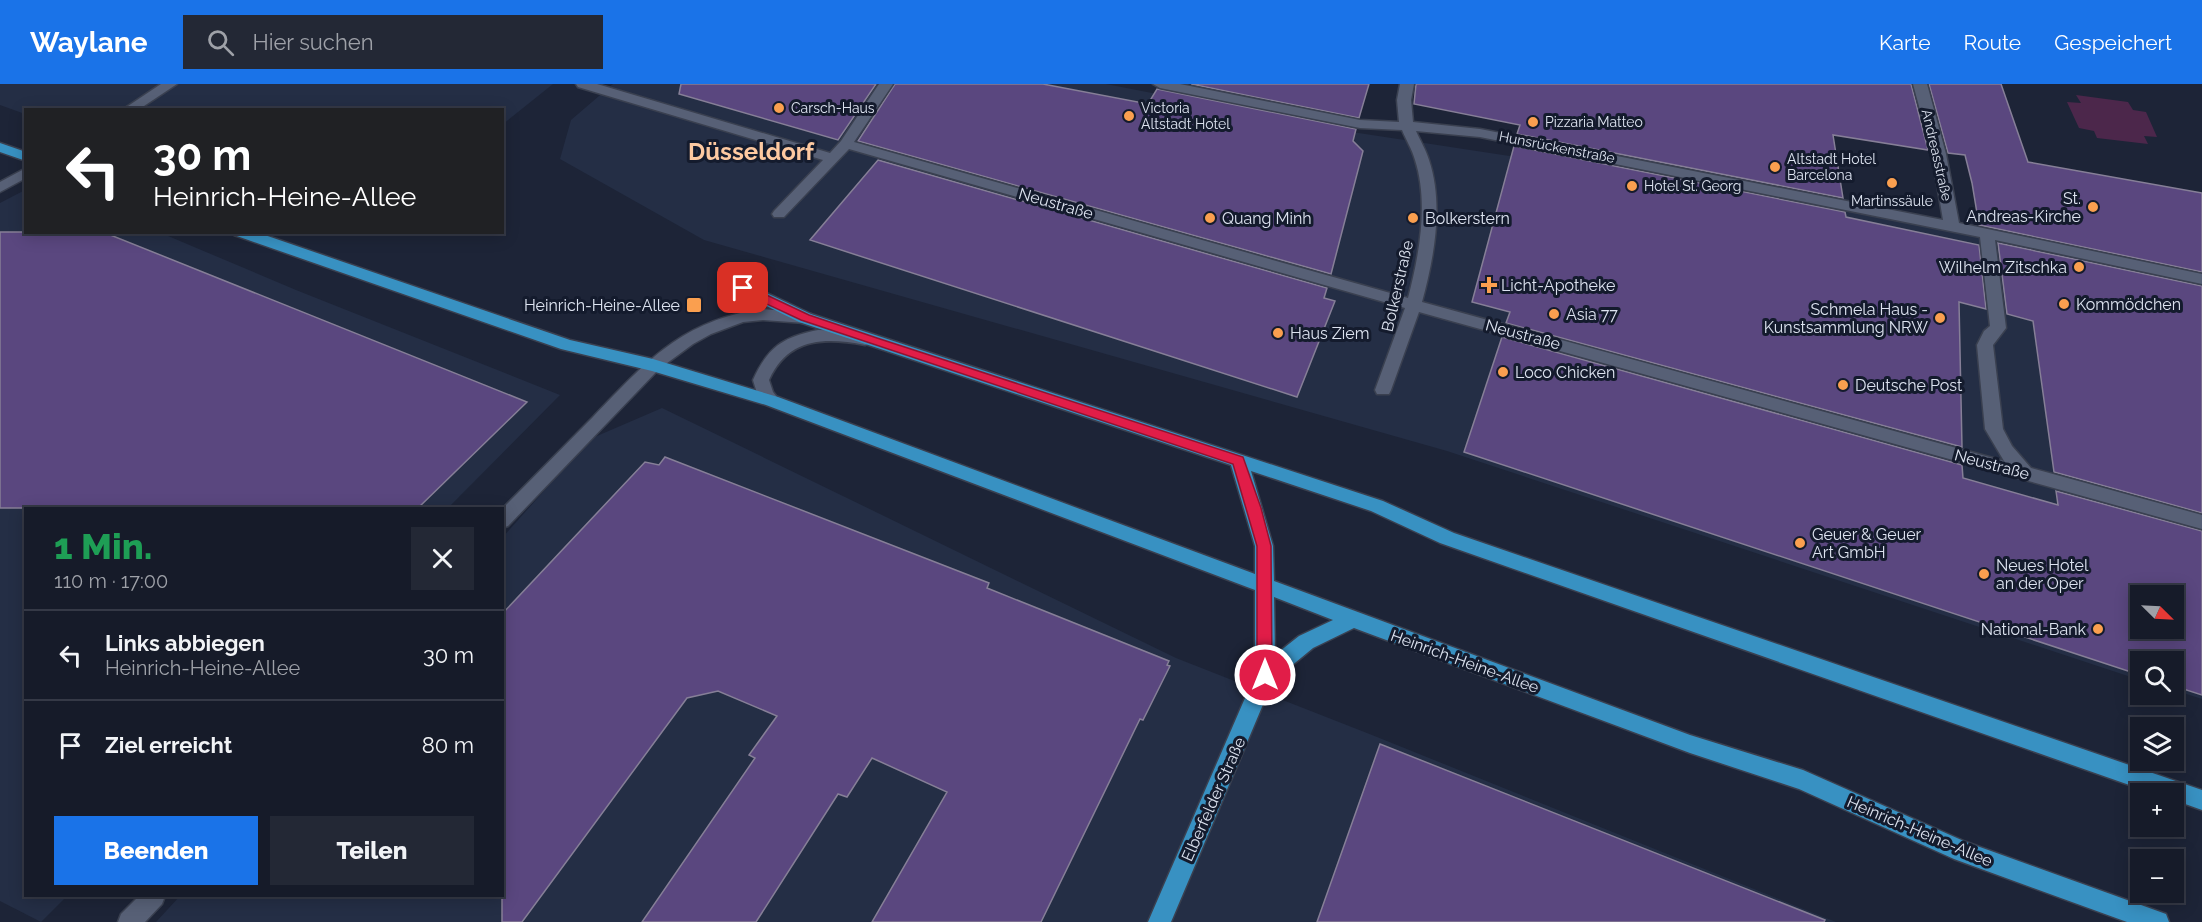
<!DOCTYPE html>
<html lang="de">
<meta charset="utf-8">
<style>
body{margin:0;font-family:Raleway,sans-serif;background:#232835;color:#f1f3f6;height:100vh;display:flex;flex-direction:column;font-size:22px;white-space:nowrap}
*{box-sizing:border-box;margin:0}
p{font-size:20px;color:#9ea1a8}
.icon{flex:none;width:33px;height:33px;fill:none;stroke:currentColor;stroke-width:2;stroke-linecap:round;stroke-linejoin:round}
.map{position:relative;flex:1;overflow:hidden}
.drawer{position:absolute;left:24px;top:423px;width:480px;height:390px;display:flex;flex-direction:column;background:#161b29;border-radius:0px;box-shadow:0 3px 15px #0003,0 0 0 2px #353946}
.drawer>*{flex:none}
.hud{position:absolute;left:24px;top:24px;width:480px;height:126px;border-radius:0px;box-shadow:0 3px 15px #0003,0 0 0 2px #353946;background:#202124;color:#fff;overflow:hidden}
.needle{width:39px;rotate:114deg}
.fabs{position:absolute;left:2130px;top:501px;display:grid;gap:12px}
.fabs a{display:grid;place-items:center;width:54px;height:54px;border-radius:0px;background:#161b29;box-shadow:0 3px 15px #0003,0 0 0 2px #353946;font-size:30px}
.pin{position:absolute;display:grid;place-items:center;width:51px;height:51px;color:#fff;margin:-26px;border-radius:12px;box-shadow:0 3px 9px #0006}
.me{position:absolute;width:66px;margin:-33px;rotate:0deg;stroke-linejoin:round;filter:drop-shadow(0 0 4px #0008)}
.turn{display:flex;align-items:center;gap:21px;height:126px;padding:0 30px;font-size:27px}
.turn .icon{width:78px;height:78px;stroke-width:2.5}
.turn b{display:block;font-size:42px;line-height:51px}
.round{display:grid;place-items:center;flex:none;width:63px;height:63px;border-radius:0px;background:#232835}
.head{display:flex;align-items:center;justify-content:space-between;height:102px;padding:0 30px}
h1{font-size:36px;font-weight:800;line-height:45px;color:#1e9e55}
.action{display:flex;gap:12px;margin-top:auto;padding:12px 30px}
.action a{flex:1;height:69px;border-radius:0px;background:#1a73e8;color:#fff;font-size:24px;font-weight:800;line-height:69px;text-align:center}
.action a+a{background:#232835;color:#f1f3f6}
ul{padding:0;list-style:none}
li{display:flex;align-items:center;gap:18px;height:90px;padding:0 30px;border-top:2px solid #353946}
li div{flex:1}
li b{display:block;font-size:22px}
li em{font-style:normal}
header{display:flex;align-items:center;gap:36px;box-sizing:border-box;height:84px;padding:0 30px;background:#1a73e8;color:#fff}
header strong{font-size:28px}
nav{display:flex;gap:33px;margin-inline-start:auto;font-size:21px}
.search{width:420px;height:54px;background:#232835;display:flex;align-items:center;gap:15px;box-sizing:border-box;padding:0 21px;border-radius:0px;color:#9ea1a8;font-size:22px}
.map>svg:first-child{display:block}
</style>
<header>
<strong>Waylane</strong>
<div class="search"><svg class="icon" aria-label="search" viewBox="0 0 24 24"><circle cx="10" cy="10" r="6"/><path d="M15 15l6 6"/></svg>Hier suchen</div>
<nav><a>Karte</a><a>Route</a><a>Gespeichert</a></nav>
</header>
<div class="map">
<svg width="2202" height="838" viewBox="0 0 2202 838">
<rect width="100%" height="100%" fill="#1d2437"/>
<!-- built -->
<path fill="#242e45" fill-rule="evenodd" d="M 0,0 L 553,0 L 503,40 L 502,26 L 26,26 L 25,30 L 0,21 Z
M 613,0 L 1106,0 L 1352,48 L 1996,146 L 1997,156 L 2202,200 L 2202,615 L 2174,606 L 2174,578 L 2140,578 L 2140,596 L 1447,367 L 704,156 L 560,75 L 571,36 ZM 2140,512 L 2174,512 L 2174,544 L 2140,544 Z
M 25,106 L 26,148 L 161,149 L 296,206 L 560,311 L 448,424 L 26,424 L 26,812 L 67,812 L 41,838 L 0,817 L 0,119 Z
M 662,324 L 1176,574 L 1372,651 L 1836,838 L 156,838 L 180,812 L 502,812 L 503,453 L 590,355 Z"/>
<!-- green -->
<path fill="#4c274b" d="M 2076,11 L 2128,18 L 2133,26 L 2146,28 L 2157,53 L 2144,52 L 2148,60 L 2097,54 L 2094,47 L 2079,44 L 2067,18 L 2081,19 Z"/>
<!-- building -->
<path fill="#5a477f" stroke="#867f97" stroke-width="1.5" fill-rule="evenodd" d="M 681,0 L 876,0 L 838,56 L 679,10 Z
M 895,0 L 1043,0 L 1148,20 L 1157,5 L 1356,45 L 1353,57 L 1363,67 L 1331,190 L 858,57 Z
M 1191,0 L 1369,0 L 1359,34 Z
M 1416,0 L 1911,0 L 1928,66 L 1833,51 L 1843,114 L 1517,50 L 1520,41 L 1414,20 Z
M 1929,0 L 2001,0 L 2028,78 L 2202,109 L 2202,188 L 1979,141 L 1972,99 L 1965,71 L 1948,69 Z
M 1514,62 L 1845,128 L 1846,133 L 1979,161 L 1986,225 L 1959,218 L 1962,363 L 1506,239 L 1510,228 L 1472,218 Z
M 878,76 L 1327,204 L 1324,214 L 1335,217 L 1297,313 L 810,156 Z
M 0,148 L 103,148 L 527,318 L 418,424 L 0,424 Z
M 1998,159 L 2202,202 L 2202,429 L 2054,388 L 2033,237 L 2007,230 Z
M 1502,253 L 1962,381 L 1963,394 L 2058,421 L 2056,407 L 2202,447 L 2202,611 L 2174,602 L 2174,578 L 2140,578 L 2140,591 L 1464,368 ZM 2140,512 L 2174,512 L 2174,544 L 2140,544 Z
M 665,373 L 989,499 L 987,504 L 1169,577 L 1167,581 L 1170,582 L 1143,636 L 1140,635 L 1041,838 L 872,838 L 947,708 L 872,674 L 847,713 L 838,710 L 756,838 L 642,838 L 755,674 L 749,671 L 777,632 L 718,607 L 687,614 L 522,838 L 502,838 L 502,530 L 645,378 L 659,381 Z
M 1380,660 L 1825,836 L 1824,838 L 1317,838 Z"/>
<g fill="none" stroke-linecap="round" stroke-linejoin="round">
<!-- minor casing -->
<g stroke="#3a4050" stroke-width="3">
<path id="minor" d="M 161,0 L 177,0 L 138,26 L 122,26 Z
M 576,0 L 597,0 L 830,69 L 841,57 L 879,0 L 893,0 L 854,58 L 1408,214 C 1419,172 1429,119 1415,76 C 1412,65 1406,56 1402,46 L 1360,44 L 1160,4 L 1153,0 L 1180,0 L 1360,36 L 1399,38 L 1397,16 L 1400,0 L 1414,0 L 1411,16 L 1413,38 L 1480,45 L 1943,136 L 1932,70 L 1913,0 L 1927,0 L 1946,70 L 1959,139 L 2202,190 L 2202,200 L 1995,156 L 2006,244 L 1993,261 L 2003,345 L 2012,362 L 2031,384 L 2202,431 L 2202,445 L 1419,228 L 1391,306 L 1389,310 L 1377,310 L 1375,306 L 1405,224 L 849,65 L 784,133 L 774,133 L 772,130 L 774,127 L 823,76 L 578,3 ZM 1416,47 L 1480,53 L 1980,153 L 1990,242 L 1984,247 L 1977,261 L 1985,345 L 2004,377 L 1422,218 C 1434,174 1444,121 1429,76 C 1426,66 1420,56 1416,47 Z
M 26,84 L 26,94 L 0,108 L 0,98 Z
M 763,225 L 805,229 L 811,230 L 813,234 L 811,238 L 805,239 L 763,236 L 743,238 L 711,250 L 693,260 L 659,285 L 508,442 L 502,444 L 502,425 C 533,394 563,363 593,333 C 647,277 682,236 763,225 Z
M 818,246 L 850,247 L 871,251 L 873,255 L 871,259 L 865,261 C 824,253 788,254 769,296 L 773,308 L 780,317 L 778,321 C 761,326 757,309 753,296 C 768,263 783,253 818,246 Z
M 139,812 L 165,812 L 162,820 L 145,838 L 118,838 L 121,830 Z"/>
</g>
<!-- major casing -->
<g stroke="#3a4050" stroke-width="3">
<path id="major" d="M 0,59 L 26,68 L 26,77 L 0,68 Z
M 232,148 L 256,148 L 570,256 L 653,275 L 778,313 L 1255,490 L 1255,462 L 1231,381 L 799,238 L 738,208 L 735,204 L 743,199 L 748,200 L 811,230 L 1383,417 L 1454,449 L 2202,706 L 2202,726 L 2174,716 L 2174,710 L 2155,710 L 1440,459 L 1371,427 L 1251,387 L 1273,462 L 1274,497 L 1690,651 L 1803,686 L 1966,758 L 2166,830 L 2169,838 L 2127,838 L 1954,775 L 1799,705 L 1690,669 L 1354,544 L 1313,564 L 1273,597 L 1171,838 L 1148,838 L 1255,591 L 1255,506 L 766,321 L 652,287 L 561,265 L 234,151 ZM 1274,513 L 1333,536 L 1299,552 L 1275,571 Z"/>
</g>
<!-- minor -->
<use href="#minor" fill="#576076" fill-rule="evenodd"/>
<!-- major -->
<use href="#major" fill="#3891c2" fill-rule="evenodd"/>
</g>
<!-- route -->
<path fill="#e11d48" stroke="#92132f" stroke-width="1.5" d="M 743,200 L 809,231 L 877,254 L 1243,373 L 1261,424 L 1271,462 L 1272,591 L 1270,595 L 1265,597 L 1259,595 L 1257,591 L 1257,462 L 1233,380 L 801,236 L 739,207 L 737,204 Z"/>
<!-- markers -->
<g fill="#fa9f4f" stroke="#141b2d" stroke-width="2">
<circle cx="779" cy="24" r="6"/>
<circle cx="1129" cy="32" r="6"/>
<circle cx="1533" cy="38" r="6"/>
<circle cx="1775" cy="83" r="6"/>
<circle cx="1892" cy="99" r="6"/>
<circle cx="1632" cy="102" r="6"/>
<circle cx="2093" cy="123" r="6"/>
<circle cx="1210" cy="134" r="6"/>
<circle cx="1413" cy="134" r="6"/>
<circle cx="2079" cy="183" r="6"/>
<path d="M1486 192h6v6h6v6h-6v6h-6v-6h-6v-6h6z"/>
<circle cx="2064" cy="220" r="6"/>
<rect x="686" y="213" width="16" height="16" rx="3"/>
<circle cx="1554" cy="230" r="6"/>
<circle cx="1940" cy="234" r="6"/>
<circle cx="1278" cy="249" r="6"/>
<circle cx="1503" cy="288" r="6"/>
<circle cx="1843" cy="301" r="6"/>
<circle cx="1800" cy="459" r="6"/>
<circle cx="1984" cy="490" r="6"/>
<circle cx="2098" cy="545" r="6"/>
</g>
<g text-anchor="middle" stroke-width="6" stroke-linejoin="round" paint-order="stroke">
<!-- far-poi labels -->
<g font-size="14" fill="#dde3f0" stroke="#141b2d" text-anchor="start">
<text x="791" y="29">Carsch-Haus</text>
<text x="1141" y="29">Victoria<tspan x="1141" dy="16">Altstadt Hotel</tspan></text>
<text x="1545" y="43">Pizzaria Matteo</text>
<text x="1787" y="80">Altstadt Hotel<tspan x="1787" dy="16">Barcelona</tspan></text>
<text x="1644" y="107">Hotel St. Georg</text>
<text x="1892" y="122" text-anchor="middle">Martinssäule</text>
</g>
<!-- far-street labels -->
<g font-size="14" fill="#dde3f0" stroke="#141b2d">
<text transform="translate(1557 63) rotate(11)" y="5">Hunsrückenstraße</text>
<text transform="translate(1937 71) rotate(77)" y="5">Andreasstraße</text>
</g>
<!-- poi labels -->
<g font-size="16" fill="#dde3f0" stroke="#141b2d" text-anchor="start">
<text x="2081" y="120" text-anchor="end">St.<tspan x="2081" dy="18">Andreas-Kirche</tspan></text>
<text x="1222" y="140">Quang Minh</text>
<text x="1425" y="140">Bolkerstern</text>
<text x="2067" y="189" text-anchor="end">Wilhelm Zitschka</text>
<text x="1501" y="207">Licht-Apotheke</text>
<text x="2076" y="226">Kommödchen</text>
<text x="680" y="227" text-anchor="end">Heinrich-Heine-Allee</text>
<text x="1928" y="231" text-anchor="end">Schmela Haus -<tspan x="1928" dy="18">Kunstsammlung NRW</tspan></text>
<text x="1566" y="236">Asia 77</text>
<text x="1290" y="255">Haus Ziem</text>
<text x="1515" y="294">Loco Chicken</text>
<text x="1855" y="307">Deutsche Post</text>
<text x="1812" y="456">Geuer &amp; Geuer<tspan x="1812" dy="18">Art GmbH</tspan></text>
<text x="1996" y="487">Neues Hotel<tspan x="1996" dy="18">an der Oper</tspan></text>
<text x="2086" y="551" text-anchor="end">National-Bank</text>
</g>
<!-- street labels -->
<g font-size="16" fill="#dde3f0" stroke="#141b2d">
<text transform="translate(1056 119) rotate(16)" y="6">Neustraße</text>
<text transform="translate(1397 202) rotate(-77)" y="6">Bolkerstraße</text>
<text transform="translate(1523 250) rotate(15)" y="6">Neustraße</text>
<text transform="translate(1992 380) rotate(15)" y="6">Neustraße</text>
<text transform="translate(1465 577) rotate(20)" y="6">Heinrich-Heine-Allee</text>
<text transform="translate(1213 715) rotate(-66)" y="6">Elberfelder Straße</text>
<text transform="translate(1920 747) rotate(23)" y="6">Heinrich-Heine-Allee</text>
</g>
<!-- far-town labels -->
<g font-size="24" font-weight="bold" fill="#fdc9a1" stroke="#141b2d">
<text x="751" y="76">Düsseldorf</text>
</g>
</g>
</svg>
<div class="fabs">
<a><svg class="needle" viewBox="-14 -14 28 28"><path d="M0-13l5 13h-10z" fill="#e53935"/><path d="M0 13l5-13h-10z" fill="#9ea1a8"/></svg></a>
<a><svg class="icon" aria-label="search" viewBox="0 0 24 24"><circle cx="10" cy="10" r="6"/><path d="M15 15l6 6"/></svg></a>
<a><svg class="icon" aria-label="layers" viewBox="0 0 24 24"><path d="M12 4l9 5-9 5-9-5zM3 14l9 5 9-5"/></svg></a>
<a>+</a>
<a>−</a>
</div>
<div class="pin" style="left:743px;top:204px;background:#d93025"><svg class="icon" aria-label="arrive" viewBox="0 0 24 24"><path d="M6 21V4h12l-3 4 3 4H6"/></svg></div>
<svg class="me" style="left:1265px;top:591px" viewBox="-20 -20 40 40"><circle r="17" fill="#e11d48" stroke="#fff" stroke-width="3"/><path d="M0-11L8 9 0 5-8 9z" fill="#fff"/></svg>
<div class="hud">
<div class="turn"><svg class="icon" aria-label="left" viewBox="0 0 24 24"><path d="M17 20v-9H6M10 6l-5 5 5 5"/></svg><div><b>30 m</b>Heinrich-Heine-Allee</div></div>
</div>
<section class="drawer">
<div class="head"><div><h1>1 Min.</h1><p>110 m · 17:00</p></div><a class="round"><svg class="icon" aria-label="close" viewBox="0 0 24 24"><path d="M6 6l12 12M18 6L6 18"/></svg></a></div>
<ul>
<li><svg class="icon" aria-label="left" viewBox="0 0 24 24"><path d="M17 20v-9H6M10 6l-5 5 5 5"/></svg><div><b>Links abbiegen</b><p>Heinrich-Heine-Allee</p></div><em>30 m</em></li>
<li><svg class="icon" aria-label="arrive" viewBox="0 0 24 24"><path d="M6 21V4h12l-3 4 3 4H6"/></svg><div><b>Ziel erreicht</b></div><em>80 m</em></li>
</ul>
<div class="action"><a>Beenden</a><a>Teilen</a></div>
</section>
</div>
